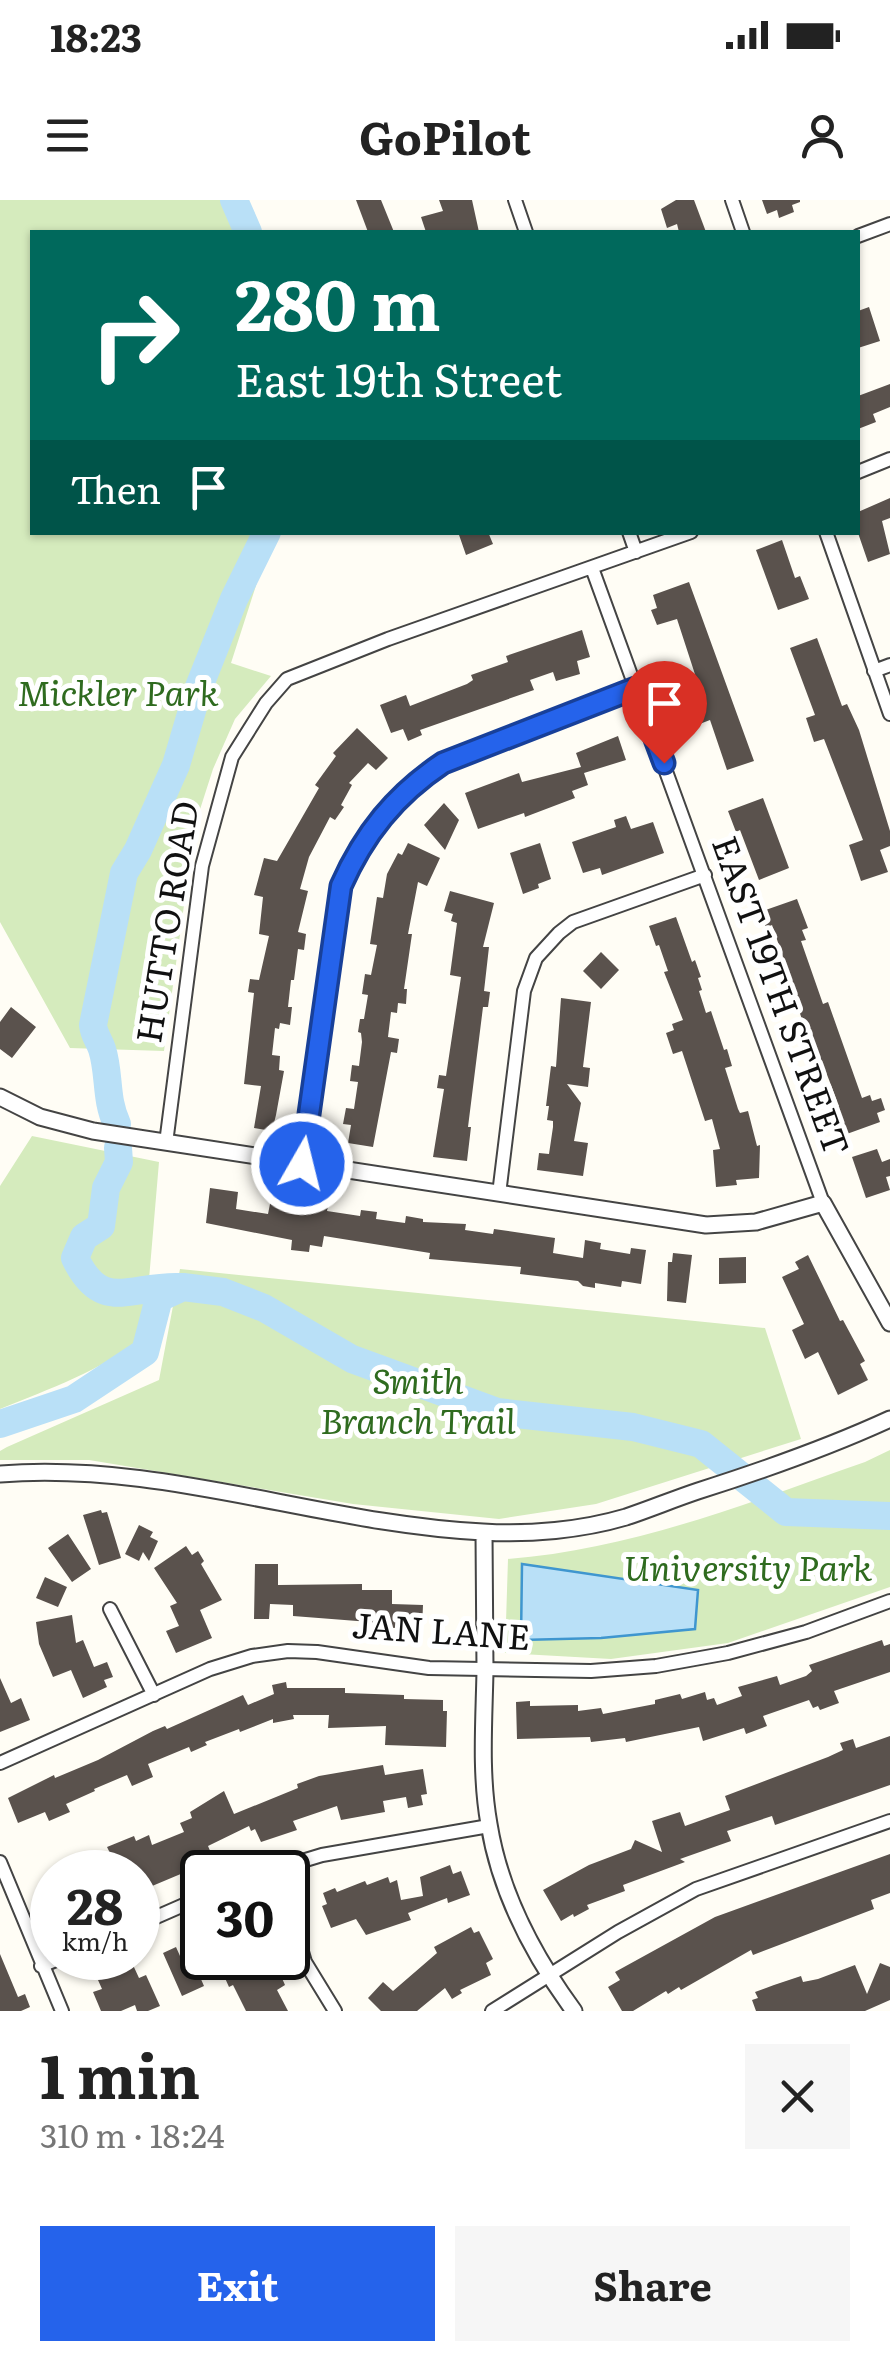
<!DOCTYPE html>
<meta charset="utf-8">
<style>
body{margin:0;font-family:Literata,serif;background:#f6f6f6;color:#222;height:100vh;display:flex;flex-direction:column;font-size:38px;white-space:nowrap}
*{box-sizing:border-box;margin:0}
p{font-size:32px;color:#767676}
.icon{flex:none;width:55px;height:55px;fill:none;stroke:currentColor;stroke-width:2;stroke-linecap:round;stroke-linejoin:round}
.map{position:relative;height:1811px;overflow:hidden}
.panel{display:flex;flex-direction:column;background:#fff;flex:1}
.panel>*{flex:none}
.guide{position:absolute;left:30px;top:30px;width:830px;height:305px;border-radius:0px;box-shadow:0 2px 8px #0004;background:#00695c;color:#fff;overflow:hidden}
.speed{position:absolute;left:30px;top:1650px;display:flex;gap:20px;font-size:50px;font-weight:700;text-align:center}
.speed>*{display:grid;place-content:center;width:130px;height:130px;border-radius:50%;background:#fff;box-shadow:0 2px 8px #0004;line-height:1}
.speed small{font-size:25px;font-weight:400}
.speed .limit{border:5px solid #111;border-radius:15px;background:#fff;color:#111}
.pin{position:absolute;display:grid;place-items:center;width:85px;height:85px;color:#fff;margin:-102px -42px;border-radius:50% 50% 50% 0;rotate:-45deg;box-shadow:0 0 10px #0007}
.pin .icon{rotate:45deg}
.me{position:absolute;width:110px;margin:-55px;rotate:8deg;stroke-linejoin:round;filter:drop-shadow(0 0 8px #0008)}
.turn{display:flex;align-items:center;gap:35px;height:210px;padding:0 40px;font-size:45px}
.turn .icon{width:130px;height:130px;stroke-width:2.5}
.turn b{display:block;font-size:70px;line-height:85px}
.then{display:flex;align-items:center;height:95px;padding:0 40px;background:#0003;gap:20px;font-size:38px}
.round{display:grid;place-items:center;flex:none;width:105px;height:105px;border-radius:0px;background:#f6f6f6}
.head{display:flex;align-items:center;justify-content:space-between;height:170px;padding:0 40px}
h1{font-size:60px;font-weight:700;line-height:75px}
.action{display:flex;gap:20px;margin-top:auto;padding:20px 40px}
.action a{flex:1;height:115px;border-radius:0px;background:#2563eb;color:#fff;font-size:40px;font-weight:700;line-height:115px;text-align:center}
.action a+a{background:#f6f6f6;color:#222}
.status{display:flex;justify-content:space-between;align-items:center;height:70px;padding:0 50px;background:#fff;direction:ltr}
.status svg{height:28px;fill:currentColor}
header{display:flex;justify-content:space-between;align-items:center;height:130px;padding:0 40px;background:#fff;font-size:45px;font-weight:700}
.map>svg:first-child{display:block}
</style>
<div class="status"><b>18:23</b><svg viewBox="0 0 49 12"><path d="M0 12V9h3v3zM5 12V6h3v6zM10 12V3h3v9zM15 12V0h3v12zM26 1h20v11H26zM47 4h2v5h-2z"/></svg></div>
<header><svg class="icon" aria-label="menu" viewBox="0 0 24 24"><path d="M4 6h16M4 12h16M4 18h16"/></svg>GoPilot<svg class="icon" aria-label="person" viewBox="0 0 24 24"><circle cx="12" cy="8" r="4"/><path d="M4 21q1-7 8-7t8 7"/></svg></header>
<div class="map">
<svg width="890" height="1811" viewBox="0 0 890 1811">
<rect width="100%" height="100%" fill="#fffdf5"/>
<!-- green -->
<path fill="#d5ebbd" d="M 0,0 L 240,0 L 255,32 L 32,32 L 32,332 L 273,333 L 231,463 L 271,476 L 235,519 L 213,569 L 195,625 L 164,851 L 70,848 L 0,722 Z
M 32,936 L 159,962 L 144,1138 C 101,1170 50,1189 0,1209 L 0,986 Z
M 180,1069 L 765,1128 L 801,1239 L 596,1304 L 499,1319 L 353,1304 L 89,1260 L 0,1260 L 0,1251 L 7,1247 L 159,1180 Z
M 890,1250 L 890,1387 L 728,1443 L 611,1459 L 505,1453 L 508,1359 C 633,1349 748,1303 865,1262 Z"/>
<!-- water -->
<path fill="#b9e0f7" stroke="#3f96cf" stroke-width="2.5" d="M 522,1364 L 698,1390 L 695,1429 L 601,1438 L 521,1440 Z"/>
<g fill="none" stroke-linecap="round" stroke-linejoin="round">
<!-- river -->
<path stroke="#b9e0f7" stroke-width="28" d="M 234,0 L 248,32
M 117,924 C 105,899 110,874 102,849 C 99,840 94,835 93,825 L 124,673 L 138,650 L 176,565 L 199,487 L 234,399 L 267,332
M 118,948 L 119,962 L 106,988 L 101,1026 L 84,1037 L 75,1058 C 102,1114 129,1085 180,1087
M 0,1224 L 74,1199 L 145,1152 L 159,1098 L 183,1087 L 223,1092 L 264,1108 L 352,1159 L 497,1212 L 633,1227 L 701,1244 L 786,1312 L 890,1316"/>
</g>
<!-- building -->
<path fill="#5a524d" d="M 356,0 L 381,0 L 394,32 L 368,32 Z
M 439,0 L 472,0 L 479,32 L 426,32 L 421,17 L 443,11 Z
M 676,0 L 694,0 L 706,32 L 679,32 L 677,24 L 667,28 L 661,9 Z
M 762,0 L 800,0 L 800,2 L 792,5 L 794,12 L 779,18 L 777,10 L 767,14 Z
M 869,107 L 880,141 L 858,148 L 858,111 Z
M 890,184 L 890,207 L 873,214 L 876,222 L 858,229 L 858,196 Z
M 890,298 L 890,318 L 882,321 L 890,354 L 868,362 L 858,333 L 858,312 Z
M 458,332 L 488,332 L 493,344 L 466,355 Z
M 782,340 L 795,378 L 800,376 L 809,399 L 778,410 L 756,350 Z
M 689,382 L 754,561 L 727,570 L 710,520 L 697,525 L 690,507 L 704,502 L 677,419 L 657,425 L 651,410 L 657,408 L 653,395 Z
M 582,430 L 590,457 L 577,461 L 580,474 L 556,481 L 553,472 L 530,480 L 534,490 L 420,530 L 422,535 L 408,541 L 403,529 L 391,533 L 380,505 L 406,495 L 410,506 L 467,484 L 473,480 L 471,475 L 508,462 L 506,456 Z
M 817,438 L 842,506 L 847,504 L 859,530 L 890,631 L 890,646 L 880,650 L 888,672 L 861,681 L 849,645 L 863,640 L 824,539 L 814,542 L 806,518 L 815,515 L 790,448 Z
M 357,528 L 388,558 L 376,570 L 368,563 L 349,583 L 352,585 L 341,605 L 344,607 L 335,620 L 330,617 L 309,657 L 300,689 L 308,691 L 298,732 L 306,734 L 304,750 L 298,749 L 294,780 L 291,780 L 288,807 L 292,807 L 290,825 L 280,823 L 279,829 L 275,828 L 272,855 L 280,856 L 279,870 L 284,871 L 276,915 L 272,931 L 254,928 L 261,886 L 244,884 L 254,793 L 248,792 L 250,779 L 259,780 L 269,736 L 259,734 L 263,697 L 254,695 L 264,658 L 277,661 L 319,588 L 315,585 L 336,556 L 333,553 Z
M 618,536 L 626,560 L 584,573 L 588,585 L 572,591 L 575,598 L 525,617 L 524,613 L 478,629 L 465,593 L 519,573 L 522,582 L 581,567 L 576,553 Z
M 763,598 L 789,668 L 759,680 L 740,630 L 736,632 L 728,611 Z
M 444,603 L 459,620 L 445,650 L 424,625 Z
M 626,616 L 631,629 L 653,622 L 664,653 L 602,675 L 600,668 L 583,673 L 572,642 L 616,627 L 614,620 Z
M 408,643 L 440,658 L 427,686 L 418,682 L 408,734 L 412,734 L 404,789 L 407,789 L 406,804 L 398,803 L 397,813 L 391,812 L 388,837 L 399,839 L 397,853 L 391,852 L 373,947 L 348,943 L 351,925 L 343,924 L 346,908 L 354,909 L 358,882 L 350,881 L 352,865 L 359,866 L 362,842 L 361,833 L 358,832 L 360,819 L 364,819 L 368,795 L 362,794 L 365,774 L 371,775 L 377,745 L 370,744 L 377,697 L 383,698 L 387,674 L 398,653 L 402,655 Z
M 540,643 L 551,679 L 538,684 L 539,688 L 523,694 L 510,653 Z
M 450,691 L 494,703 L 483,747 L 489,747 L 484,791 L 490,792 L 488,807 L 483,807 L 468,927 L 471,927 L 467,961 L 433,957 L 444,889 L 437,888 L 439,875 L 446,876 L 461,777 L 450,775 L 457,723 L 451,721 L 453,714 L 444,711 Z
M 797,699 L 808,728 L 802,730 L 806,740 L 801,741 L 823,804 L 828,802 L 862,898 L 870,895 L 872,901 L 881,898 L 885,910 L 877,913 L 880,922 L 844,935 L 831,909 L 839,906 L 826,872 L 819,874 L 814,859 L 820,857 L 809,827 L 805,828 L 786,773 L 782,775 L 777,759 L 783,757 L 772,725 L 766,728 L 760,712 Z
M 676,717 L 692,762 L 695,760 L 701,777 L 698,778 L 702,790 L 699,791 L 706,813 L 711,811 L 724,850 L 727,849 L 732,866 L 725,868 L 738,909 L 740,913 L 748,911 L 757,946 L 760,945 L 759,978 L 736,980 L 737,985 L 716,987 L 713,950 L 720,949 L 712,919 L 705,921 L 682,851 L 673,854 L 666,833 L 674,830 L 672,824 L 683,820 L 664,772 L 668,771 L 659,745 L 656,746 L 649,726 Z
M 601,752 L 619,770 L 601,789 L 583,771 Z
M 561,798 L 591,802 L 583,867 L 590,868 L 588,887 L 567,884 L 581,903 L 574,941 L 588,943 L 583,976 L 537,970 L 539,953 L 549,954 L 553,927 L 553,921 L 547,920 L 549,906 L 546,906 L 551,866 L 556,867 Z
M 11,807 L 36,827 L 12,858 L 0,849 L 0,822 Z
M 877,949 L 882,962 L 890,959 L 890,976 L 886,977 L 890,990 L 866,998 L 852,957 Z
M 210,988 L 238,992 L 236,1009 L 268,1014 L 271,999 L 328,1006 L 327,1011 L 360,1016 L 361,1010 L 377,1012 L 376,1019 L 405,1023 L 406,1016 L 423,1019 L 423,1022 L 466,1024 L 465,1030 L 493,1034 L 494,1029 L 555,1038 L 553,1053 L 583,1058 L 585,1040 L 601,1043 L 600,1049 L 630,1054 L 631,1048 L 646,1050 L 641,1084 L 622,1081 L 621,1087 L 595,1083 L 595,1088 L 583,1086 L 578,1081 L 520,1074 L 521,1067 L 429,1059 L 430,1053 L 324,1036 L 322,1047 L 310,1045 L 309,1052 L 291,1050 L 292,1040 L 206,1023 Z
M 673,1053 L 692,1055 L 686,1103 L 667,1101 L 668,1062 L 672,1062 Z
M 808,1055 L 840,1121 L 843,1120 L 865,1161 L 860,1164 L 868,1180 L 838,1195 L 818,1152 L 805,1159 L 792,1130 L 804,1124 L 782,1077 L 799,1069 L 795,1062 Z
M 746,1057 L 746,1083 L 719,1084 L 719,1058 Z
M 101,1310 L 102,1313 L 107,1312 L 121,1358 L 99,1365 L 83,1315 Z
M 139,1325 L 153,1332 L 150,1337 L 158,1341 L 149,1361 L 143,1352 L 139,1361 L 125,1354 Z
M 68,1334 L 91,1369 L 72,1382 L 48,1348 Z
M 186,1346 L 192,1355 L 198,1351 L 204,1361 L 201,1364 L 222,1400 L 200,1410 L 212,1438 L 176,1453 L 166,1431 L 179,1426 L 170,1406 L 177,1403 L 154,1368 Z
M 255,1364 L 278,1364 L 278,1385 L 362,1384 L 362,1390 L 392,1390 L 392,1404 L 423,1405 L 422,1429 L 370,1427 L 370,1422 L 293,1416 L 293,1405 L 270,1404 L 269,1419 L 254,1419 Z
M 45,1377 L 67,1387 L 58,1407 L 36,1398 Z
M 72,1415 L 76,1443 L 83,1440 L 94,1467 L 107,1462 L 113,1477 L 104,1480 L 107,1487 L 83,1498 L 71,1470 L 53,1477 L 39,1444 L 36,1422 Z
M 882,1440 L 884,1446 L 890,1444 L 890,1472 L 834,1491 L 839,1503 L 820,1510 L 818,1506 L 813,1508 L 809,1500 L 763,1516 L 767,1526 L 746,1534 L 744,1528 L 703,1541 L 699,1527 L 626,1542 L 625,1538 L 591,1542 L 590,1537 L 517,1539 L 516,1502 L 530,1501 L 530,1506 L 578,1505 L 578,1511 L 601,1508 L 603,1514 L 655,1504 L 655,1500 L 680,1494 L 682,1499 L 705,1492 L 707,1500 L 714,1498 L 717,1505 L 742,1496 L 738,1487 L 777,1476 L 780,1485 L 806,1476 L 812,1471 L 809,1465 Z
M 0,1478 L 11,1503 L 21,1498 L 30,1520 L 0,1532 Z
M 286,1482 L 287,1488 L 345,1488 L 345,1493 L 404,1495 L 404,1499 L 443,1500 L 443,1511 L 447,1511 L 446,1547 L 385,1545 L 386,1526 L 328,1528 L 329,1515 L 293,1515 L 294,1519 L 273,1523 L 273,1519 L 240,1532 L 239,1529 L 205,1542 L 207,1545 L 191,1552 L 189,1547 L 148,1564 L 153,1577 L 132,1586 L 127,1575 L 94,1589 L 95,1591 L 66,1604 L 70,1612 L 49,1621 L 45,1612 L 18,1623 L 8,1598 L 54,1575 L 55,1578 L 98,1560 L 153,1531 L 165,1526 L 167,1529 L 243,1495 L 248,1505 L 274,1494 L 272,1485 Z
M 890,1536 L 890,1585 L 775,1625 L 772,1616 L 727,1631 L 731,1641 L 680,1659 L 685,1662 L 623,1685 L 625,1691 L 587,1705 L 589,1709 L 574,1717 L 573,1714 L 561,1721 L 543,1690 L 589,1665 L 631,1649 L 635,1640 L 662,1652 L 652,1621 L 680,1612 L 685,1626 L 730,1610 L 725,1596 L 828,1557 L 843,1550 L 840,1543 L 853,1539 L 856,1548 Z
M 383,1565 L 385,1575 L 423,1569 L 427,1594 L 421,1595 L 423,1605 L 408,1608 L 406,1597 L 383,1601 L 385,1612 L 341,1620 L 337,1606 L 293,1621 L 297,1630 L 261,1642 L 255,1629 L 251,1631 L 249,1626 L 208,1646 L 214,1660 L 145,1689 L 138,1672 L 103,1672 L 97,1659 L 110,1653 L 107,1647 L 134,1636 L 136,1641 L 149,1635 L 152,1645 L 184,1632 L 180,1623 L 192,1618 L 190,1612 L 224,1591 L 234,1614 L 298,1588 L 297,1584 L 319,1576 Z
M 890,1654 L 890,1693 L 871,1700 L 874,1709 L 753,1755 L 751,1750 L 681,1790 L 679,1787 L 668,1794 L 666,1791 L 633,1811 L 622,1811 L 608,1787 L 620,1780 L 615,1772 L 715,1717 Z
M 450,1665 L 453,1674 L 461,1671 L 470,1695 L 448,1703 L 447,1698 L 408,1713 L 411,1720 L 366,1735 L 356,1719 L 331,1728 L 322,1706 L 327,1704 L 323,1693 L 335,1688 L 337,1692 L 365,1681 L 367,1685 L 388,1677 L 390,1683 L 397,1680 L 401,1700 L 423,1696 L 420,1677 Z
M 471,1727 L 474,1733 L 479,1731 L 493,1759 L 486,1763 L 491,1775 L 460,1790 L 462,1793 L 452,1799 L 445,1788 L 417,1811 L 381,1811 L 368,1798 L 383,1782 L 393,1791 L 437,1753 L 434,1747 Z
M 176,1747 L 180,1756 L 189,1752 L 204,1786 L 182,1796 L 163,1753 Z
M 0,1754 L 18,1797 L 25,1794 L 30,1807 L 21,1811 L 0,1811 Z
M 243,1758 L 273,1758 L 285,1785 L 277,1790 L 288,1811 L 246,1811 L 233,1785 L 229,1787 L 220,1767 Z
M 880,1763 L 890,1767 L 890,1800 L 865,1811 L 756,1811 L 752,1800 L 758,1798 L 755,1792 L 774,1785 L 801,1776 L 803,1782 L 818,1779 L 855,1765 L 867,1794 Z
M 133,1765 L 139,1778 L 146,1775 L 160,1806 L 148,1811 L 137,1811 L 135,1805 L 121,1811 L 101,1811 L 93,1792 L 102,1789 L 98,1780 Z"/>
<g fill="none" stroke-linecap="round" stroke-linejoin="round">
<!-- minor casing -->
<g stroke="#444" stroke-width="16">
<path id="minor" d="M 515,0 L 526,32
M 732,0 L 743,32
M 858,36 L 890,24
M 858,272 L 890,259
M 629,332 L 636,352
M 826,332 L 890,514
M 592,368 L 823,1003
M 874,471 L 890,465
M 166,943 L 202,666 L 232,557 L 266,503 L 287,479 L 388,439 L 691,332
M 301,963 L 341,686 C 364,634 395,595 443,563 L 636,488
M 499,994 L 524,791 L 536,758 L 559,733 L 573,722 L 705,675
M 110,1409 L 154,1495
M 0,1563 L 210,1469 L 252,1456 L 288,1451 L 317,1452 L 429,1468 L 591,1471 L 656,1466 L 728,1453 L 806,1432 L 890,1401
M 0,1662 L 62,1811
M 266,1672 L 322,1655 L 489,1626
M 288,1704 L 305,1762 L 335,1811
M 138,1725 L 202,1697
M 41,1766 L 61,1758
M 492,1811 L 618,1732 L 696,1689 L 890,1621"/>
</g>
<!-- tertiary casing -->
<g stroke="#444" stroke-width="19">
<path id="tertiary" d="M 0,897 L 40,917 L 93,931 L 706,1025 L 756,1022 L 823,1003 L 890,1123
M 0,1274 C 163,1261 321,1324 483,1332 C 529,1335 582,1330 626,1317 C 650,1309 674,1299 698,1291 C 764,1270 827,1248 890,1219
M 484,1333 C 484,1379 485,1425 485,1471 C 484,1522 480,1574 489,1624 C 500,1693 533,1755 574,1811"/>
</g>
<!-- minor -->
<use href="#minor" stroke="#fff" stroke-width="12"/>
<!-- tertiary -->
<use href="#tertiary" stroke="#fff" stroke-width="15"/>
</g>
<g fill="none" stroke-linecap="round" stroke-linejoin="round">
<!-- route casing -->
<g stroke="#184099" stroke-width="25">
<path id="route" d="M 302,964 L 341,686 C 364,634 395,595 443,563 L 636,488 L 664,563"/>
</g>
<!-- route -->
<use href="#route" stroke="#2563eb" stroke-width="18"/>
</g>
<g text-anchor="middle" stroke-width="10" stroke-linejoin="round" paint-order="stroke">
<!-- park labels -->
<g font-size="35" font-style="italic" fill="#2f6b1f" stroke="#fff">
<text x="118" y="506">Mickler Park</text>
<text x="418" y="1194">Smith<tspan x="418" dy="40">Branch Trail</tspan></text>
<text x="748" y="1381">University Park</text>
</g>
<!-- street labels -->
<g font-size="35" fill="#111" stroke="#fff">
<text transform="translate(168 722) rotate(-81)" y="12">HUTTO ROAD</text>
<text transform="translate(780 796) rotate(70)" y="12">EAST 19TH STREET</text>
<text transform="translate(441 1432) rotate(4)" y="12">JAN LANE</text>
</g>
</g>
</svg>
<div class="speed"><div>28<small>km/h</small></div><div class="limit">30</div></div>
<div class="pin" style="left:664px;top:563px;background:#d93025"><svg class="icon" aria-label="arrive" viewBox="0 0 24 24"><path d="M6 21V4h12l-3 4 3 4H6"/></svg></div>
<svg class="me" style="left:302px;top:964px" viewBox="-20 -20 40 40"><circle r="17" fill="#2563eb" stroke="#fff" stroke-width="3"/><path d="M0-11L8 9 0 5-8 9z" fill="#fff"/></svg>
<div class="guide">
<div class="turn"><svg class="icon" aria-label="right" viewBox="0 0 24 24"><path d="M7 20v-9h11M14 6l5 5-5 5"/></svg><div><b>280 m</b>East 19th Street</div></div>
<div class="then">Then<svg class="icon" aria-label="arrive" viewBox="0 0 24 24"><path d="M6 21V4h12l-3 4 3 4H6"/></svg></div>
</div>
</div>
<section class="panel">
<div class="head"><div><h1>1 min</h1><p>310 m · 18:24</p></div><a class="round"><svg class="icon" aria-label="close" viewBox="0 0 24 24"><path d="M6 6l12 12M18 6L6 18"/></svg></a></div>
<div class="action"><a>Exit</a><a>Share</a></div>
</section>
